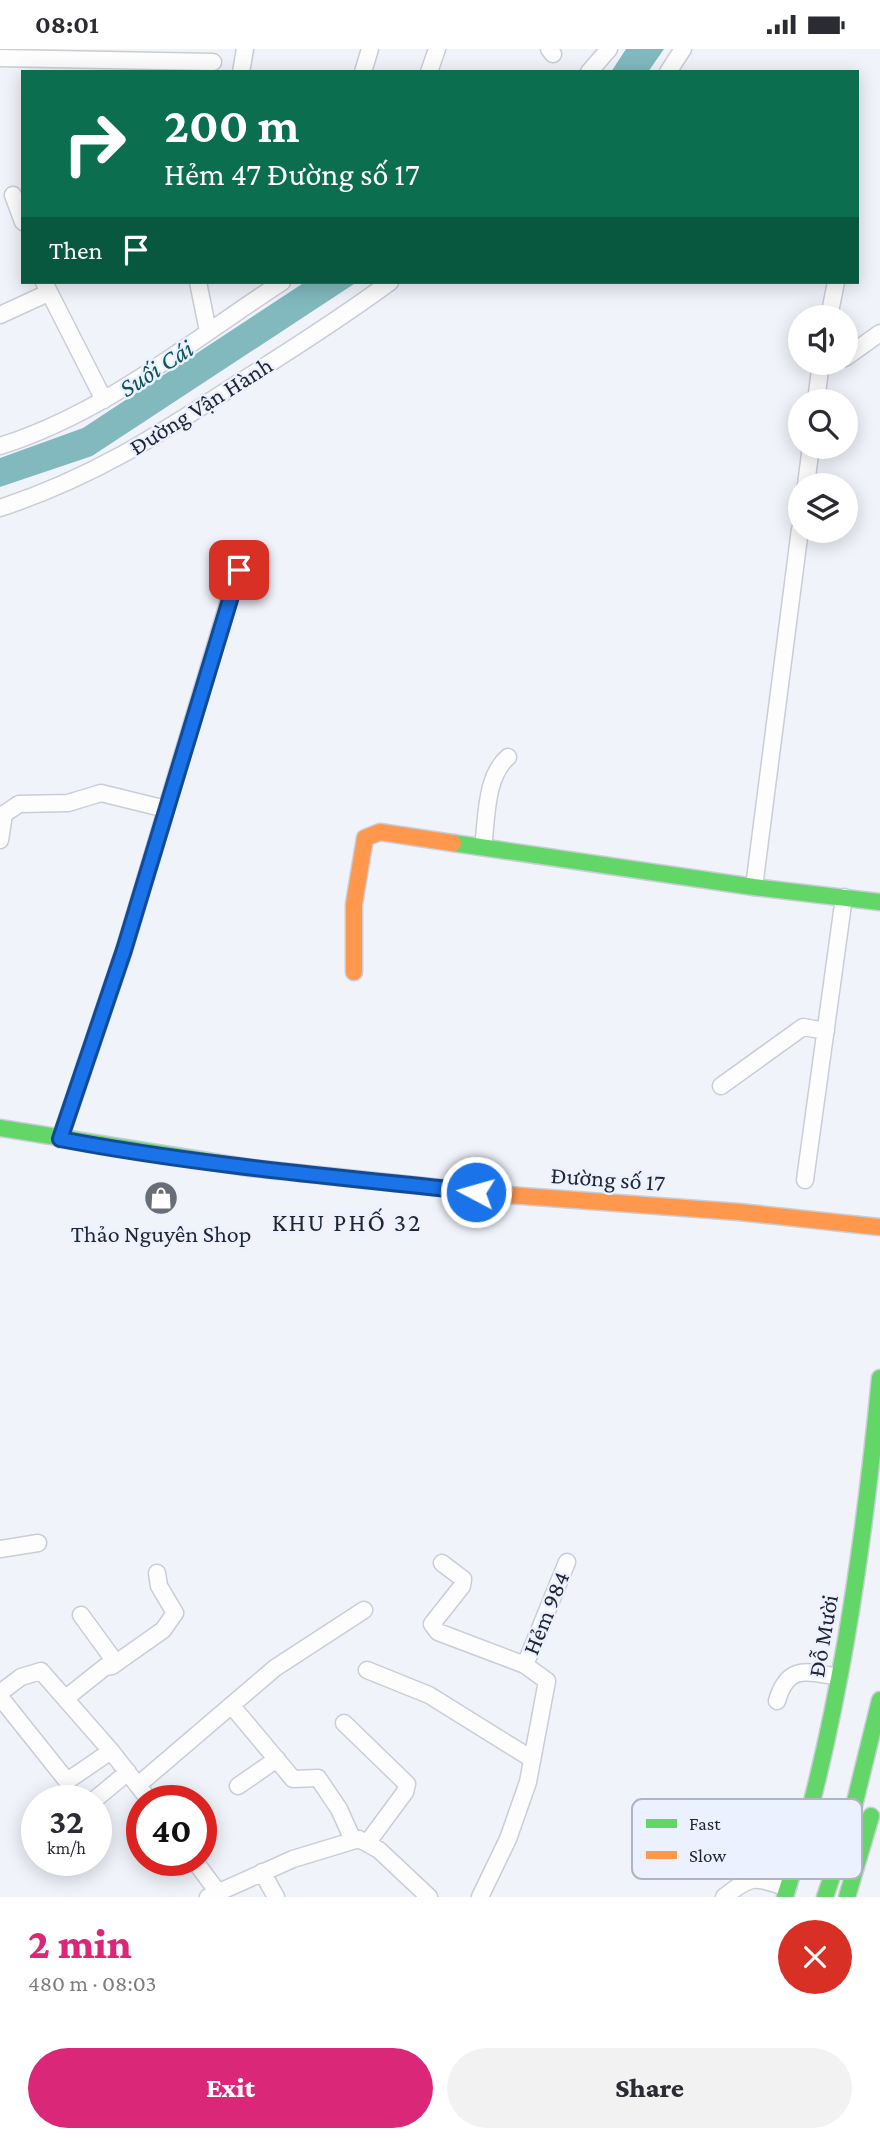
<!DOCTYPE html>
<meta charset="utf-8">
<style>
body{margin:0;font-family:"Crimson Pro",serif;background:#f2f2f3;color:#2b2b33;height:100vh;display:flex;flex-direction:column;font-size:26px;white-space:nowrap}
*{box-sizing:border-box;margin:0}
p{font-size:23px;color:#7c7c81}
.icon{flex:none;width:38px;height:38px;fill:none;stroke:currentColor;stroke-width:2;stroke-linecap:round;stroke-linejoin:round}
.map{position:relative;height:1848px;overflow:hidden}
.sheet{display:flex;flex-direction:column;background:#fff;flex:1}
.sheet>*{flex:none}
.guide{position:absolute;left:21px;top:21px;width:838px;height:214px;border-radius:0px;box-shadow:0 4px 18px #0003;background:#0b6e4f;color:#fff;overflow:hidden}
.buttons{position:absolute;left:788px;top:256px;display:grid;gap:14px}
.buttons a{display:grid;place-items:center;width:70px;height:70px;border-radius:50%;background:#fff;box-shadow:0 4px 18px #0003;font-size:35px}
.speed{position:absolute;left:21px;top:1736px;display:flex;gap:14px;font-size:35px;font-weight:700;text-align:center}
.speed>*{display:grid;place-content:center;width:91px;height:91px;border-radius:50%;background:#fff;box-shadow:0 4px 18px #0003;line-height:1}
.speed small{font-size:18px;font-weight:400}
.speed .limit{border:10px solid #d22;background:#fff;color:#111}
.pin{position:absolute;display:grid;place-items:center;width:60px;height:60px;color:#fff;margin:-30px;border-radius:14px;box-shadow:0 4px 10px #0006}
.me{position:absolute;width:77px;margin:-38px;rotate:276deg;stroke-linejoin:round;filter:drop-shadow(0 0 5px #0008)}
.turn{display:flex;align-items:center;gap:24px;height:147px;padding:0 28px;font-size:32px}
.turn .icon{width:91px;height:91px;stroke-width:2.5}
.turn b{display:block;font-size:49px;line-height:60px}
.then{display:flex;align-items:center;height:66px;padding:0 28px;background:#0003;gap:14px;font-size:26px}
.round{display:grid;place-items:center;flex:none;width:74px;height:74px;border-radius:37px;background:#f2f2f3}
.head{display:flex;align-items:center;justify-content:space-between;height:119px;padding:0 28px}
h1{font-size:42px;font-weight:800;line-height:52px;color:#db2777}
.button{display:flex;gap:14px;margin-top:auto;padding:14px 28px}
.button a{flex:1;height:80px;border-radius:42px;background:#db2777;color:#fff;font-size:28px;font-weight:800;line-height:80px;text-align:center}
.button a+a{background:#f2f2f3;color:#2b2b33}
.status{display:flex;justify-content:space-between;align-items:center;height:49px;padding:0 35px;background:#fff;direction:ltr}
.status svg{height:19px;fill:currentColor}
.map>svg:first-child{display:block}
</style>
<div class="status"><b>08:01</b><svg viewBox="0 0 49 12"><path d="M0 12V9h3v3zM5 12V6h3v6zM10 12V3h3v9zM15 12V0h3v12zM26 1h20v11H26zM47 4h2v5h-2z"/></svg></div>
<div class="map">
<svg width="880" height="1848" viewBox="0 0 880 1848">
<rect width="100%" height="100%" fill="#f0f3fa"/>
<!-- water -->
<path fill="#81b9be" d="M 626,0 L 664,0 L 648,23 L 611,23 Z
M 305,233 L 357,233 L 92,407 L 0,438 L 0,409 L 83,379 Z"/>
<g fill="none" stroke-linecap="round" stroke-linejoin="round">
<!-- street casing -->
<g stroke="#c9cdd6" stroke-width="19">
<path id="street" d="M 549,0 L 553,5
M 0,9 L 213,13
M 241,23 L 245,0
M 363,23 L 370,0
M 429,23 L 437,0
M 589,23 L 609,0
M 668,23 L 683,0
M 13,146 L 23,173
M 44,233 L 104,351
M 198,233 L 208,282
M 0,266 L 48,244
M 829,268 L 836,233
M 845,309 L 880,284
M 816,352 L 821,313
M 0,397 C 105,364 191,292 282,233
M 806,436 L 811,397
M 0,459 C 94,428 158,386 240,333 C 291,301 341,269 390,233
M 0,791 L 4,765 L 19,755 L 68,754 L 101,744 L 166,760
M 483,798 C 487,769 485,728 508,708
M 754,838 L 800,480
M 721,1037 L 803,978 L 826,982
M 60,1090 L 124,901 L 238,521
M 805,1131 L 844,848
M 0,1500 L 38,1494
M 442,1514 L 463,1530 L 462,1537 L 432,1575 L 438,1583 L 525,1616 L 547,1632 L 528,1733 L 508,1790 L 480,1848
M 81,1566 L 116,1614
M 525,1616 L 567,1513
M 367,1621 L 429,1646 L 532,1710
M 0,1644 L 21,1628 L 41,1622 L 111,1702 L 150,1752
M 0,1648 L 67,1732 L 111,1702
M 66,1649 L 105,1618 L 112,1617 L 163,1581 L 175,1564 L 159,1537 L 157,1524
M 777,1652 C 788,1614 808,1623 839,1628
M 232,1657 L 293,1730 L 318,1729 L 339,1760 L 353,1791
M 344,1674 L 407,1735 L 405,1743 L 368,1793
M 138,1736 L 275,1619 L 364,1561
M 238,1737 L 277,1710
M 93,1752 L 128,1723
M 194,1811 L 217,1842
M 262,1823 L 276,1848
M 208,1848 L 293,1810 L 359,1790 L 379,1801 L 429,1848
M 724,1848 C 753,1825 754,1828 788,1839"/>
</g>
<!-- fast casing -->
<g stroke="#c9cdd6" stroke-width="19">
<path id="fast" d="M 453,794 L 754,838 L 880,853
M 0,1079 L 251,1119 L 508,1146
M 785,1848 C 838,1680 863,1504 880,1329
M 825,1848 L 849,1777 L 880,1651
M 847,1848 L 871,1767"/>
</g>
<!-- slow casing -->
<g stroke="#c9cdd6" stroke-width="19">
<path id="slow" d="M 354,923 L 354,855 L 365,789 L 380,783 L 453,794
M 508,1146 L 739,1163 L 880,1178"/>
</g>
<!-- street -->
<use href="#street" stroke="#fdfdfe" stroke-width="16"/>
<!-- fast -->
<use href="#fast" stroke="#63d668" stroke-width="16"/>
<!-- slow -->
<use href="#slow" stroke="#ff974d" stroke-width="16"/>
</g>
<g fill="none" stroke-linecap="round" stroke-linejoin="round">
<!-- route casing -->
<g stroke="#114b97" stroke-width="18">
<path id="route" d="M 239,521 L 124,901 L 60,1090 C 197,1116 338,1128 476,1143"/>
</g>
<!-- route -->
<use href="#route" stroke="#1a73e8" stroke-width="12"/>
</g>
<!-- icons -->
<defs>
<g id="shop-disc" transform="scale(1.75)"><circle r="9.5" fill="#686d77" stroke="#ebf1ff"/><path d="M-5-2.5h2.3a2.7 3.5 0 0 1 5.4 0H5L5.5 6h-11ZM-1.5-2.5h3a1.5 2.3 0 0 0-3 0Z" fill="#fff"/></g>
</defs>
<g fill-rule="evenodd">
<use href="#shop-disc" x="161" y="1149"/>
</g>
<g text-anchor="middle" stroke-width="5" stroke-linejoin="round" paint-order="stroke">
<!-- street labels -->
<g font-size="24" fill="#1f2531" stroke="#ebf1ff">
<text transform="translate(201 357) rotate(-32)" y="8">Đường Vận Hành</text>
<text transform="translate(608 1130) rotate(4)" y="8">Đường số 17</text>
<text transform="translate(546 1564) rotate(-68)" y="8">Hẻm 984</text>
<text transform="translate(823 1587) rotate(-80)" y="8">Đỗ Mười</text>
</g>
<!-- poi labels -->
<g font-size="24" fill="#1f2531" stroke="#ebf1ff">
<text x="161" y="1193">Thảo Nguyên Shop</text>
</g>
<!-- water labels -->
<g font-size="26" font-style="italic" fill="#0e5558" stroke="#ebf1ff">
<text transform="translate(156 319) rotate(-33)" y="9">Suối Cái</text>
</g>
<!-- neighbourhood labels -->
<g font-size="26" letter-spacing="2" fill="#1f2531" stroke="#ebf1ff">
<text x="347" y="1182">KHU PHỐ 32</text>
</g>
</g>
<!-- legend -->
<rect x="632" y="1750" width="230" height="80" rx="10" fill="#ebf1ff" stroke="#aeb4c1" stroke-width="2"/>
<rect x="646" y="1770" width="31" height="9" fill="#63d668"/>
<rect x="646" y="1802" width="31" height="8" fill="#ff974d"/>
<g font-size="19" fill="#1f2531">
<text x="689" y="1781">Fast</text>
<text x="689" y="1813">Slow</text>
</g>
</svg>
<div class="buttons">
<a><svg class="icon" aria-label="sound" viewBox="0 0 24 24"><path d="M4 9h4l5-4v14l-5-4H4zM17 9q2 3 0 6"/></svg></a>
<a><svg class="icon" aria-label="search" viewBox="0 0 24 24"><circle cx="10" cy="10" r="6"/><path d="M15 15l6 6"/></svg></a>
<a><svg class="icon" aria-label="layers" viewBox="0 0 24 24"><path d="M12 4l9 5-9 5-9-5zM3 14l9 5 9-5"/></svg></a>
</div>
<div class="speed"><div>32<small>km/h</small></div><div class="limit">40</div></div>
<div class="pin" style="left:239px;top:521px;background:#d93025"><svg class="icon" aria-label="arrive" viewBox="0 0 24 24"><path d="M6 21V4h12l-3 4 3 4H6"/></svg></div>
<svg class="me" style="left:476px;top:1143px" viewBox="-20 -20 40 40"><circle r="17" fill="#1a73e8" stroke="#fff" stroke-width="3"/><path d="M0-11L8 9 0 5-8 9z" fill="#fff"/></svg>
<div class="guide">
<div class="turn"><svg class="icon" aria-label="right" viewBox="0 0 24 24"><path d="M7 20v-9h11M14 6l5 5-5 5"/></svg><div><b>200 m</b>Hẻm 47 Đường số 17</div></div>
<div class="then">Then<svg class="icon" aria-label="arrive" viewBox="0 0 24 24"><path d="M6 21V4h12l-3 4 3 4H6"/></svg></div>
</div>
</div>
<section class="sheet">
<div class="head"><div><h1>2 min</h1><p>480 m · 08:03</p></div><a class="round" style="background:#d93025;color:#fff"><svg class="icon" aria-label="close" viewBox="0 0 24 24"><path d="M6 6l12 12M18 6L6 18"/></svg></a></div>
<div class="button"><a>Exit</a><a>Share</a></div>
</section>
